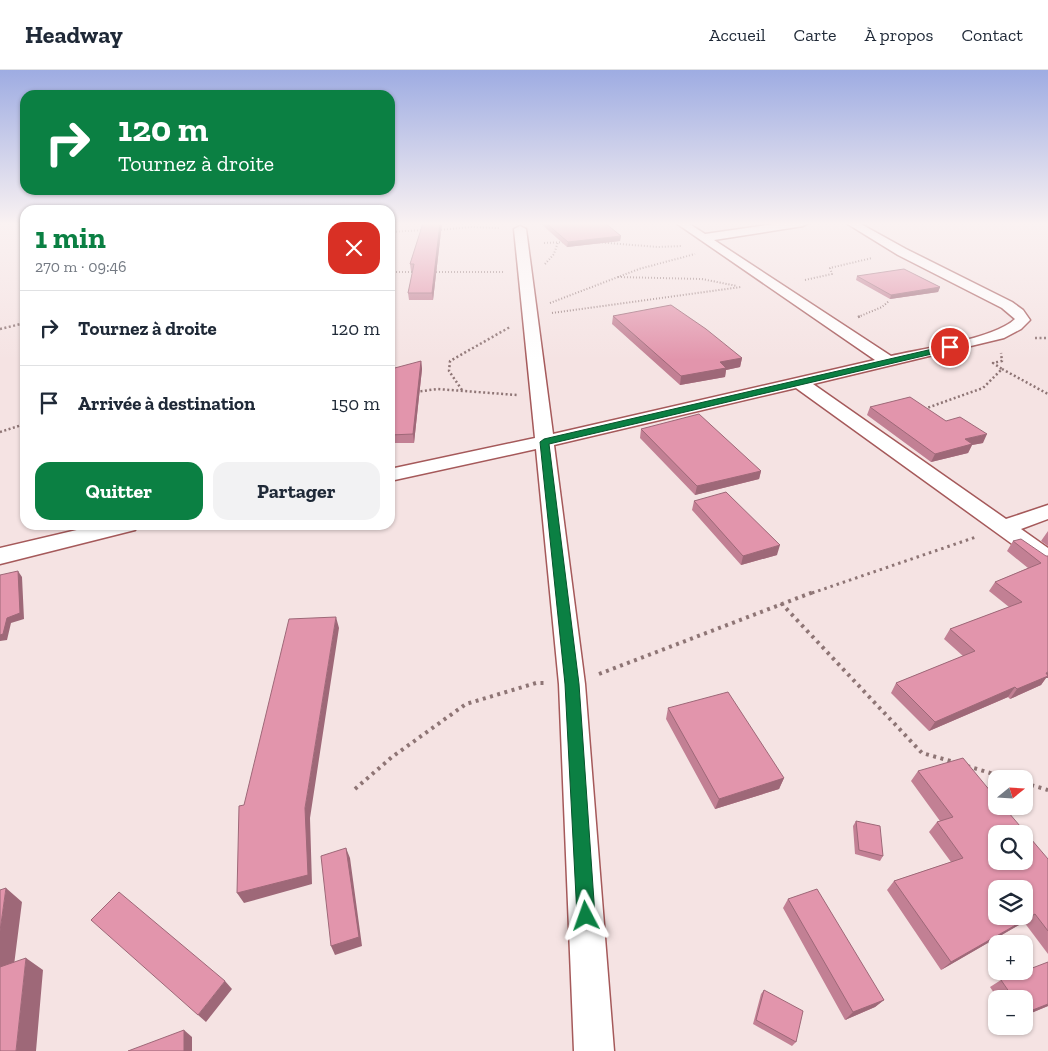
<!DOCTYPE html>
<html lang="fr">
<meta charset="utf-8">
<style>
body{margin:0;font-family:"Zilla Slab",serif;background:#f2f2f3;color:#1f2937;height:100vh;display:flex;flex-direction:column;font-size:19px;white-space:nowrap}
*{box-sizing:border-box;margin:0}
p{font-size:16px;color:#747a83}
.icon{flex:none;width:28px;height:28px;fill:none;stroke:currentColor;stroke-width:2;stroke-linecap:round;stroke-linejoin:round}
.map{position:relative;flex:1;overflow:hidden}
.sheet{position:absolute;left:20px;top:135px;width:375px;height:325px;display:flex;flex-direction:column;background:#fff;border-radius:15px;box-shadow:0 1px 4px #0004}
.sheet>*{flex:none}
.guide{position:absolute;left:20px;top:20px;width:375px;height:105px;border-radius:15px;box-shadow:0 1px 4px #0004;background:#0b8043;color:#fff;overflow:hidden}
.needle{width:32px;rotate:72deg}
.buttons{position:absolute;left:988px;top:700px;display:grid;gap:10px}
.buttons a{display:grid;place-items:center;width:45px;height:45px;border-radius:10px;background:#fff;box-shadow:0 1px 4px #0004;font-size:25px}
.pin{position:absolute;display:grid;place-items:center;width:42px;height:42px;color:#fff;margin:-21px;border:2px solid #fff;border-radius:50%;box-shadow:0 1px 5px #0007}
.me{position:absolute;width:55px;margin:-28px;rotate:356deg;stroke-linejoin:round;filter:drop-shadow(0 0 4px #0008)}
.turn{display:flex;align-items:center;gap:18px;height:105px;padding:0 15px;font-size:22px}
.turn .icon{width:65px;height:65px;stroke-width:2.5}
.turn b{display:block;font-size:35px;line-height:42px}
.round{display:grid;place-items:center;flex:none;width:52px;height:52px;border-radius:15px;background:#f2f2f3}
.overview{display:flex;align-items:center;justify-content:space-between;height:85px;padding:0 15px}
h1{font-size:30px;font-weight:800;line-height:38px;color:#0b8043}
.action{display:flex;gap:10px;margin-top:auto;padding:10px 15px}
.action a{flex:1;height:58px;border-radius:15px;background:#0b8043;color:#fff;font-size:20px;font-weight:800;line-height:58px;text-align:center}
.action a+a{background:#f2f2f3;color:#1f2937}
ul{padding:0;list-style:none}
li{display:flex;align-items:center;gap:15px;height:75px;padding:0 15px;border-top:1px solid #e0e1e3}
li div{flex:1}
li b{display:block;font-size:19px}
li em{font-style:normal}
header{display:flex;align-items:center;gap:30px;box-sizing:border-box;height:70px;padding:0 25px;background:#fff;border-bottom:1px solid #e0e1e3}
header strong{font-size:24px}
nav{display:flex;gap:28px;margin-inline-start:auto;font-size:18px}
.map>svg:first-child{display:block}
</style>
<header>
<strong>Headway</strong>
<nav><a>Accueil</a><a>Carte</a><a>À propos</a><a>Contact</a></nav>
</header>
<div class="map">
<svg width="1048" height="981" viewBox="0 0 1048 981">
<rect width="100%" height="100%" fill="#f5e3e3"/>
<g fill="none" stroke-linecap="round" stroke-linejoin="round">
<!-- street casing -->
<g stroke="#a5595a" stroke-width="3">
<path id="street" d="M 676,153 L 688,153 L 705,164 L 781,153 L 808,153 L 803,156 L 714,170 L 891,286 C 921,279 994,269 1015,249 L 1002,238 L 898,185 L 846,153 L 859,153 L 906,179 L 1012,232 L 1023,240 L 1030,250 L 1021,259 L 1004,268 L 813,314 L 1006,449 L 1048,435 L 1048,449 L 1021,459 L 1048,478 L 1048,497 L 1040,494 L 796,318 L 554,375 L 585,614 L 614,981 L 574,981 L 559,614 L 536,379 L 390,411 L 390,399 L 535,368 L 514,159 L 520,156 L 526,159 L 553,364 L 875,290 Z
M 98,455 L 138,455 L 135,460 L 0,494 L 0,478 Z"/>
</g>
<!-- path-far3 -->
<path stroke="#8e7575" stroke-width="2" stroke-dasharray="1 2" stroke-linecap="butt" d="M 438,160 L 472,157 L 499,158
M 390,162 L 424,160
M 596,172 L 658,177 L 682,176
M 544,173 L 565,172
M 545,194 L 554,184 L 558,172
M 390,202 L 414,202
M 433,202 L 504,202
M 618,207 L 702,209 L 737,216
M 805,210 L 832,204 L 830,198 L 872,188
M 550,233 L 639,199 L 695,184
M 552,243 L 741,217
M 858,247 L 882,237 L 889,231"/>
<!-- path-far2 -->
<path stroke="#8e7575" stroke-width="2.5" stroke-dasharray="2 2.5" stroke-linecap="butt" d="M 858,247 L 861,246
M 0,259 L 25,253
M 1035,268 L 1048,268
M 1002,299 L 1048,324
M 462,320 L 449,301 L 450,291 L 510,257
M 416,322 L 437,319 L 517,325
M 924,339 L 983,318 L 1002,299 L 993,293 L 1002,291 L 1001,283
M 0,362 L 25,354"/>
<!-- path-far1 -->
<path stroke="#8e7575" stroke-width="3" stroke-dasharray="2.5 4" stroke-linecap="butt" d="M 812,523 L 976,467"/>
<!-- path -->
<path stroke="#8e7575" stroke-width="4" stroke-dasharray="3 4.5" stroke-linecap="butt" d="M 781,533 L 922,683 L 954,692
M 599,604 L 816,521
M 967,696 L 1010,709
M 1024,713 L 1048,720
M 355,719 L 392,687 L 466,634 L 536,613 L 545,613"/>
<!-- street -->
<use href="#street" fill="#fff" fill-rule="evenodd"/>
</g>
<!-- wall -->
<path fill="#c28094" d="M 423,153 L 442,153 L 433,230 L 409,230 L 408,223 L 413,201 L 411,201 L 410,194 Z
M 540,153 L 605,153 L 621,166 L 620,171 L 567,177 Z
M 857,206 L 940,217 L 938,222 L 890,229 L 856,210 Z
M 613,246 L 742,288 L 740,297 L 726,300 L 725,307 L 680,315 L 612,254 Z
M 421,291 L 422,299 L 414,373 L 390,373 L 390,306 Z
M 870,337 L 946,351 L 983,373 L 972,375 L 968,383 L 931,392 L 867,345 Z
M 641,359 L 761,401 L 759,409 L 695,425 L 640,368 Z
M 694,431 L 777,485 L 741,495 L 692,440 Z
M 1048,461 L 1048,476 L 1041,471 Z
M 1013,471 L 1046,486 L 1046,608 L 1041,615 L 1010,629 L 1008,627 L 929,661 L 891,623 L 896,613 L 963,586 L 944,569 L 950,559 L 1009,537 L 989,521 L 995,512 L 1028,498 L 1007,481 Z
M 668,638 L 784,708 L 779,719 L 715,739 L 666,649 Z
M 918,701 L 1048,789 L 1048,884 L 1024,852 L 941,900 L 887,820 L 894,811 L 951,792 L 929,762 L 937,752 L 940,751 L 911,711 Z
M 856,751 L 883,786 L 880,791 L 855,784 L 853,756 Z
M 788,829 L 884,930 L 875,937 L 845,950 L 783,838 Z
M 1001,910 L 1048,936 L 1024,946 L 1024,929 L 998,929 L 990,917 Z
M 764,920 L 796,972 L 792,976 L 753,954 L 761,924 Z"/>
<!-- shaded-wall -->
<path fill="#9e6878" d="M 440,153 L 442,153 L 433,230 L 432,223 Z
M 621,166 L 620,171 L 567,177 L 568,172 Z
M 940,217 L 938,222 L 890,229 L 891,225 Z
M 742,288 L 740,297 L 726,300 L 725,307 L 680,315 L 681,306 L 720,292 Z
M 421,291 L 422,299 L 414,373 L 413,364 Z
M 987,364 L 983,373 L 972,375 L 968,383 L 931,392 L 935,384 L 965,369 Z
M 761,401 L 759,409 L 695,425 L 697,416 Z
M 780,475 L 777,485 L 741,495 L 743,486 Z
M 18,501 L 22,507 L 24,549 L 11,553 L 7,570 L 0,571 L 0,565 Z
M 336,547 L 339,558 L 310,748 L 312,814 L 244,833 L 237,823 L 305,738 Z
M 1048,602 L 1048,608 L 1046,608 L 1041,615 L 1010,629 L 1017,619 Z
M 1015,617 L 1008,627 L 929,661 L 935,652 Z
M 784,708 L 779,719 L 715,739 L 719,729 Z
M 346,778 L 350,788 L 362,876 L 335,885 L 331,876 Z
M 6,818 L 22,832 L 12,911 L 0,903 L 0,861 Z
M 1035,844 L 1024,852 L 941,900 L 951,892 Z
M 26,888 L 43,900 L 36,981 L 16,981 Z
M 225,911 L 232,919 L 206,952 L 198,945 Z
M 884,930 L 875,937 L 845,950 L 853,942 Z
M 1048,934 L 1048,936 L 1024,946 L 1024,943 L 1025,943 Z
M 184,960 L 192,967 L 192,981 L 184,981 Z"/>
<!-- building -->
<path fill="#e295ac" stroke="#9e6878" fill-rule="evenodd" d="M 423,153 L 440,153 L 432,223 L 408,223 L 414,194 L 410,194 Z
M 546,153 L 605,153 L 621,166 L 568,172 Z
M 904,199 L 940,217 L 891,225 L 857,206 Z
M 671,235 L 706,259 L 742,288 L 720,292 L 726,298 L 681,306 L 613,246 Z
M 421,291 L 413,364 L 390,365 L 390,306 L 391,299 Z
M 910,327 L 946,351 L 960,347 L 987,364 L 965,369 L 972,374 L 935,384 L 870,337 Z
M 699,344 L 761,401 L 697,416 L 641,359 Z
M 726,422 L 780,475 L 743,486 L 694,431 Z
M 1021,469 L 1046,486 L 1048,486 L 1048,602 L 1046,603 L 1048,606 L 1017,619 L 1015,617 L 935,652 L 896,613 L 975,581 L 950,559 L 1022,532 L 995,512 L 1041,493 L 1013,471 Z
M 18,501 L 20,543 L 7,548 L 3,564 L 0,565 L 0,505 Z
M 336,547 L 305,738 L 308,805 L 237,823 L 239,736 L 244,735 L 289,549 Z
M 728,622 L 784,708 L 719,729 L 668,638 Z
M 963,688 L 996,728 L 996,736 L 1003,736 L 1048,789 L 1048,861 L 1035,844 L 951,892 L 894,811 L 963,788 L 937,752 L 953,747 L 918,701 ZM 996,764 L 1024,764 L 1024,791 L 996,791 ZM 996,819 L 1024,819 L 1024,846 L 996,846 Z
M 856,751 L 880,756 L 883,786 L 859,780 Z
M 346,778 L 359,867 L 331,876 L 321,786 Z
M 6,818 L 0,861 L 0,820 Z
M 817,819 L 884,930 L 853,942 L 788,829 Z
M 119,822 L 225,911 L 198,945 L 91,850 Z
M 26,888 L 16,981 L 0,981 L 0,897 Z
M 1048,892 L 1048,934 L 1025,943 L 1024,942 L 1024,929 L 1014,929 L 1001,910 Z
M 764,920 L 803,941 L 796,972 L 756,950 Z
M 184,960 L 184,981 L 128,981 Z"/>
<!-- sky -->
<linearGradient id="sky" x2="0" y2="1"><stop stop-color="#9eace2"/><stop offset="0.53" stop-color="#faf2f2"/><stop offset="1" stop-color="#faf2f2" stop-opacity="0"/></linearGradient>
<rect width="1048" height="290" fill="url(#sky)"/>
<!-- route -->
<path fill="#0b8043" stroke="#07532c" d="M 950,275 L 954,277 L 953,279 L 549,374 L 579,614 L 595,846 L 592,852 L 586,855 L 580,852 L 577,846 L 565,614 L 540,372 L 544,369 Z"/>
</svg>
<div class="buttons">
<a><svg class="needle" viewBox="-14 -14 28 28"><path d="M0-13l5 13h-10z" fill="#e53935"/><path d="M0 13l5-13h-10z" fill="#747a83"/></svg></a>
<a><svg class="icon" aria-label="search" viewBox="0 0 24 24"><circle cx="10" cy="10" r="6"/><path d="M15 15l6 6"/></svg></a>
<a><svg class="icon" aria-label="layers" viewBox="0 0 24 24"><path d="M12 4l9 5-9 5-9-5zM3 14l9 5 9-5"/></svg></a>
<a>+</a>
<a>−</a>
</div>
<div class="pin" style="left:950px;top:277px;background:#d93025"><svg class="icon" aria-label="arrive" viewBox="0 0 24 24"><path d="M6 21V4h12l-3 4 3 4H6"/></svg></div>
<svg class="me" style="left:586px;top:846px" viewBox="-20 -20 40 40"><path d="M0-17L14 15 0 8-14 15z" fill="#0b8043" stroke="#fff" stroke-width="4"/></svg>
<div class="guide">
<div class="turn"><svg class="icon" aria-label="right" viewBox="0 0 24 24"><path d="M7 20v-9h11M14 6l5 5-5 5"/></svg><div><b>120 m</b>Tournez à droite</div></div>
</div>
<section class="sheet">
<div class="overview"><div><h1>1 min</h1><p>270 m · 09:46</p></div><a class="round" style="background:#d93025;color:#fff"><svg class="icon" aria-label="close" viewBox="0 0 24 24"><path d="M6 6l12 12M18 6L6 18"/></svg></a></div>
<ul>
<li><svg class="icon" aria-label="right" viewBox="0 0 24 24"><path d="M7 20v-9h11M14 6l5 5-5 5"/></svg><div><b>Tournez à droite</b></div><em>120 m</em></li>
<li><svg class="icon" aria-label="arrive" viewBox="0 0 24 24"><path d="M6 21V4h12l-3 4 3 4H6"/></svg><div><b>Arrivée à destination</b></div><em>150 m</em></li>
</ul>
<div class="action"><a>Quitter</a><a>Partager</a></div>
</section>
</div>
